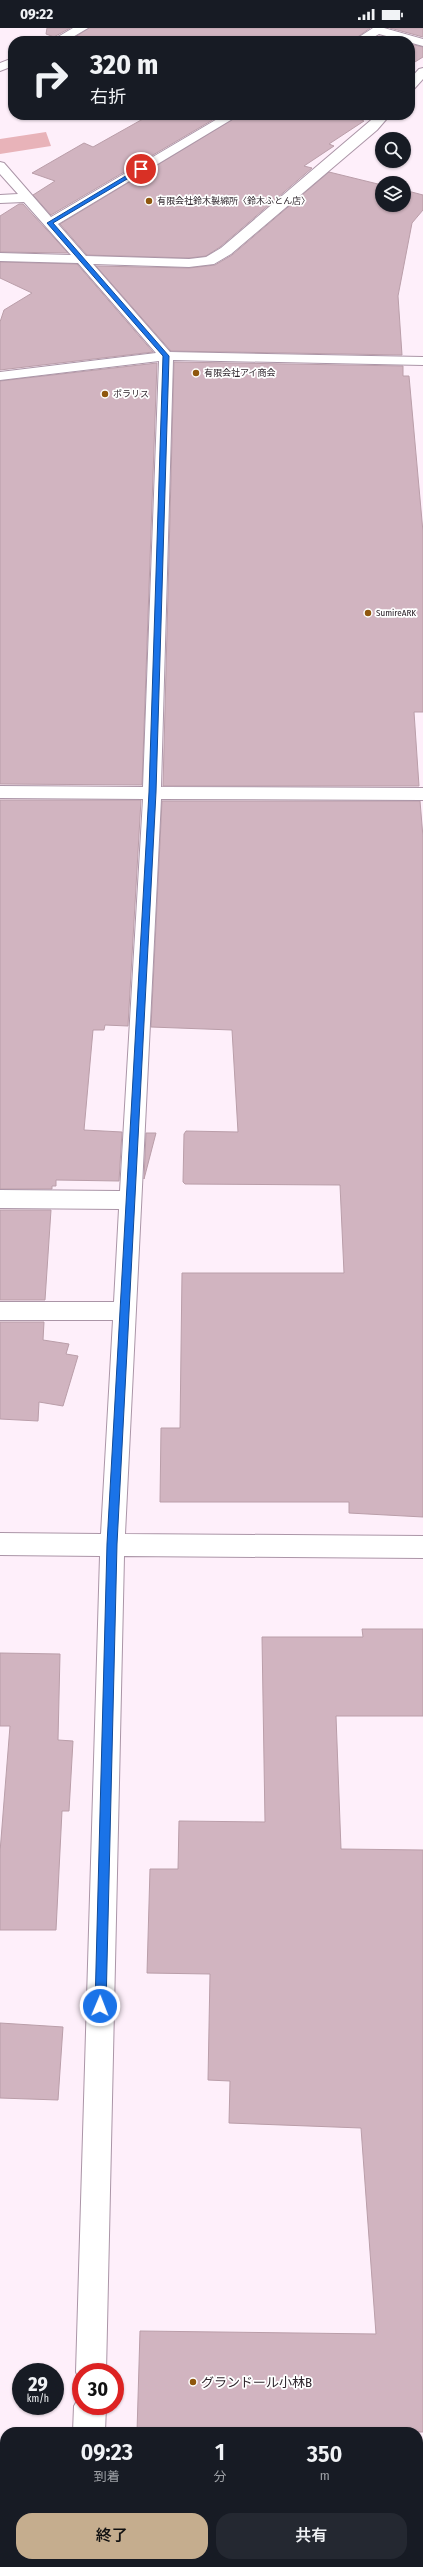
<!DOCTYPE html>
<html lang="ja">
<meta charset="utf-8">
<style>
body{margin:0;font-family:"Fira Sans Condensed","Noto Sans JP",sans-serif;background:#242831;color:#f1f3f6;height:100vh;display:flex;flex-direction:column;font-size:15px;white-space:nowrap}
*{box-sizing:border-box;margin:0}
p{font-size:13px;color:#9ea1a6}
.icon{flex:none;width:22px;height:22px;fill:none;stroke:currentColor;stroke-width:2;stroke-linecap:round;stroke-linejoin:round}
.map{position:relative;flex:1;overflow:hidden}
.side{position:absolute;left:0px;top:2399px;width:423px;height:140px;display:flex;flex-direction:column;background:#171b24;border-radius:16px 16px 0 0;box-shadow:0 1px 3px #0004}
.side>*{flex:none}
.hud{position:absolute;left:8px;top:8px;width:407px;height:84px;border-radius:16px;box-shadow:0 1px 3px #0004;background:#171b24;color:#f1f3f6;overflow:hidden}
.tools{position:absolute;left:375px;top:104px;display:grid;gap:8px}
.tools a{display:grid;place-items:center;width:36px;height:36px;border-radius:50%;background:#171b24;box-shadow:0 1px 3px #0004;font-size:20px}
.speed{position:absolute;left:12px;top:2335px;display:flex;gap:8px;font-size:20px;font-weight:700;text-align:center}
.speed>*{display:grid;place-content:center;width:52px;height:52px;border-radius:50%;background:#171b24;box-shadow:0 1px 3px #0004;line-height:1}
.speed small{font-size:10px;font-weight:400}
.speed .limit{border:6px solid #d22;background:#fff;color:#111}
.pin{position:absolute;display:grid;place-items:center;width:34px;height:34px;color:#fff;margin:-17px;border:2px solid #fff;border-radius:50%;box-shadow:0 1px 4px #0007}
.me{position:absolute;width:44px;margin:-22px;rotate:1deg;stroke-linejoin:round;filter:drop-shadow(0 0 3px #0008)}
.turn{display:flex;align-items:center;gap:14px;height:84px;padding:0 16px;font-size:18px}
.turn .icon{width:52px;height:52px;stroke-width:2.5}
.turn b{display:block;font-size:28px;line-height:34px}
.eta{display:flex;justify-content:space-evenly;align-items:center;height:68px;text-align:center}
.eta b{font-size:24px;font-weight:600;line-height:28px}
.action{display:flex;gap:8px;margin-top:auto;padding:8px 16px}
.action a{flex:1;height:46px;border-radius:16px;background:#c5ad8e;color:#111;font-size:16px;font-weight:600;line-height:46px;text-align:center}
.action a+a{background:#242831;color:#f1f3f6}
.status{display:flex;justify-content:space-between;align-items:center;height:28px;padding:0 20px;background:#171b24;direction:ltr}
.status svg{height:11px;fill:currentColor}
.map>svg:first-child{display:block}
</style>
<div class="status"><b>09:22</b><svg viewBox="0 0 49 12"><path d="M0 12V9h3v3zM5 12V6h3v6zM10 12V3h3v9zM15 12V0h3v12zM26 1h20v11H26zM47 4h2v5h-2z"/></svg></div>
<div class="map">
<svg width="423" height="2539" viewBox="0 0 423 2539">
<rect width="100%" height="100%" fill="#feeffa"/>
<!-- green -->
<path fill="#e8b3b9" d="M 46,104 L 51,118 L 0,126 L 0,111 Z"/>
<!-- building -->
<path fill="#d1b4c0" stroke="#ba9ea9" d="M 47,0 L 70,0 L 54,9 L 46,6 Z
M 89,0 L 370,0 L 352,13 L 69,13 Z
M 390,0 L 423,0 L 423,9 Z
M 379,8 L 399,13 L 370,13 Z
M 410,16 L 423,19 L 423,29 L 410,37 Z
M 150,87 L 221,87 L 51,187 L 33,167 L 55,153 L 32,145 L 84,115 L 93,119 Z
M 240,87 L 347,87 L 364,93 L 329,116 L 334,118 L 304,138 L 312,140 L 220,219 L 206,228 L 189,230 L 87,227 L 60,196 Z
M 329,144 L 382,157 L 382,177 L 404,177 L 404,162 L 423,167 L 423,182 L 412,195 L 398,268 L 402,327 L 171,323 L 96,238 L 189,240 L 215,237 L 232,227 Z
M 19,176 L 23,176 L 68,225 L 0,224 L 0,188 Z
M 0,234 L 77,236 L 153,324 L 0,342 L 0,294 L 4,282 L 32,265 L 0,250 Z
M 174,334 L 403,338 L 403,348 L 409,348 L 423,504 L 423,684 L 414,684 L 419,758 L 163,758 Z
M 157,335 L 142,757 L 0,756 L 0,353 Z
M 0,772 L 141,772 L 128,998 L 105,997 L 104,1002 L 93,1002 L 84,1102 L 122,1104 L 119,1153 L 56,1152 L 56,1158 L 52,1158 L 52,1161 L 0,1161 Z
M 162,773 L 420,773 L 423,809 L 423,1489 L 349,1485 L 349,1474 L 160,1474 L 161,1400 L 180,1400 L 182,1245 L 344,1245 L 340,1157 L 185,1156 L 183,1154 L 184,1106 L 186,1103 L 238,1104 L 232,1002 L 151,999 Z
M 146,1105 L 156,1105 L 144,1151 Z
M 0,1182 L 51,1182 L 45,1272 L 0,1272 Z
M 0,1294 L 44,1294 L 43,1312 L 69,1316 L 66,1326 L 78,1328 L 63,1378 L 39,1374 L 38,1393 L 0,1391 Z
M 362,1601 L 423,1601 L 423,1688 L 336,1688 L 341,1821 L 423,1822 L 423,2404 L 137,2404 L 140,2303 L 376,2306 L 361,2100 L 229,2095 L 230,2053 L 208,2052 L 210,1946 L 147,1945 L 150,1841 L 178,1841 L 179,1793 L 265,1794 L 262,1609 L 363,1609 Z
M 0,1625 L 60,1626 L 58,1712 L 73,1713 L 69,1783 L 62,1783 L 56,1902 L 0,1902 L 0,1824 L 10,1698 L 0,1698 Z
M 0,1995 L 63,1999 L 58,2072 L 0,2070 Z"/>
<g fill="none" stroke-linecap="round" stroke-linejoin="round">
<!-- minor casing -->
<g stroke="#ab95a7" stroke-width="2">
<path id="minor" d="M 73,0 L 88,0 L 66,13 L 51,13 Z
M 373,0 L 384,0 L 423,11 L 423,18 L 379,6 L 367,13 L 353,13 Z
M 13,30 L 13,38 L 0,43 L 0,35 Z
M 423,40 L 423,51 L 414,61 L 410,62 L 410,51 L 419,41 Z
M 224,87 L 239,87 L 58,196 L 86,228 L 189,231 L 206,229 L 221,220 L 377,87 L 390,87 L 377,102 L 231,226 L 214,236 L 189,239 L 93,236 L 170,324 L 423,329 L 423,337 L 173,332 L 161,759 L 423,760 L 423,772 L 161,771 L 125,1506 L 423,1508 L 423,1530 L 124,1528 L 106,2344 L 81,2344 L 81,2355 L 76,2344 L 100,1528 L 0,1527 L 0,1505 L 101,1506 L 113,1292 L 0,1292 L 0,1274 L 114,1274 L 119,1181 L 0,1180 L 0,1162 L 120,1163 L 143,771 L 0,770 L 0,758 L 143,759 L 159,333 L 0,352 L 0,344 L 156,325 L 78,235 L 0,233 L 0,225 L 71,227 L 24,174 L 0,175 L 0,167 L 18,166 L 0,146 L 0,134 L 4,135 L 51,189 Z
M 81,2366 L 81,2378 L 106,2378 L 105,2404 L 73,2404 L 74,2378 Z
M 418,2487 L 423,2487 L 423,2519 L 418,2519 Z
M 0,2488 L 5,2488 L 5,2520 L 0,2520 Z
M 70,2534 L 102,2534 L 102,2539 L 70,2539 Z"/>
</g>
<!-- minor -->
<use href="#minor" fill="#fff" fill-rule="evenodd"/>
</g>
<!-- route -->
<path fill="#1a73e8" stroke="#114b97" d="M 139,140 L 144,141 L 53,195 L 169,328 L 156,764 L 117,1516 L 106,1978 L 100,1984 L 95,1978 L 107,1516 L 149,764 L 163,328 L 47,195 Z"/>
<!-- markers -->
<g fill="#8f570e" stroke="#fff" stroke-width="1.5">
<circle cx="149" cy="173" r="4"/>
<circle cx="196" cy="345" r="4"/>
<circle cx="105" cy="366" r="4"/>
<circle cx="368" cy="585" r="4"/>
<circle cx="193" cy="2354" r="4"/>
</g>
<g text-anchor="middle" stroke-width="3.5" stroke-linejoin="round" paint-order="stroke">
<!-- far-poi labels -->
<g font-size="9" fill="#2f262d" stroke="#fff" text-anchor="start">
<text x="157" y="176">有限会社鈴木製綿所〈鈴木ふとん店〉</text>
<text x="204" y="348">有限会社アイ商会</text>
<text x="113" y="369">ポラリス</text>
<text x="376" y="588">SumireARK</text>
</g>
<!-- near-poi labels -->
<g font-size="13" fill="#2f262d" stroke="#fff" text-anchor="start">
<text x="201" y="2359">グランドール小林B</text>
</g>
</g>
</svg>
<div class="tools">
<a><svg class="icon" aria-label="search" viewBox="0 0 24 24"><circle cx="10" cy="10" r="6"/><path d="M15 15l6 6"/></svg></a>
<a><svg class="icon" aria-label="layers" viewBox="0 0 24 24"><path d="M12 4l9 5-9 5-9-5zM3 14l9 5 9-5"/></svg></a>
</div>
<div class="speed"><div>29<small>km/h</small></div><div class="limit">30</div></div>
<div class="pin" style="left:141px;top:141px;background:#d93025"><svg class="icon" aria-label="arrive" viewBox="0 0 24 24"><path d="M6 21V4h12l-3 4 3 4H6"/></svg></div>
<svg class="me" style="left:100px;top:1978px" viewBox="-20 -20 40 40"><circle r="17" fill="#1a73e8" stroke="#fff" stroke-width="3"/><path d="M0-11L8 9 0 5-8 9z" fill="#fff"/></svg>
<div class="hud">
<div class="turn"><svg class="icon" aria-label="right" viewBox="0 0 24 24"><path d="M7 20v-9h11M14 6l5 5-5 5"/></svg><div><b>320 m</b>右折</div></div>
</div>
<section class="side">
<div class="eta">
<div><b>09:23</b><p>到着</p></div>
<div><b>1</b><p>分</p></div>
<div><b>350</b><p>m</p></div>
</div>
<div class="action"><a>終了</a><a>共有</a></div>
</section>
</div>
